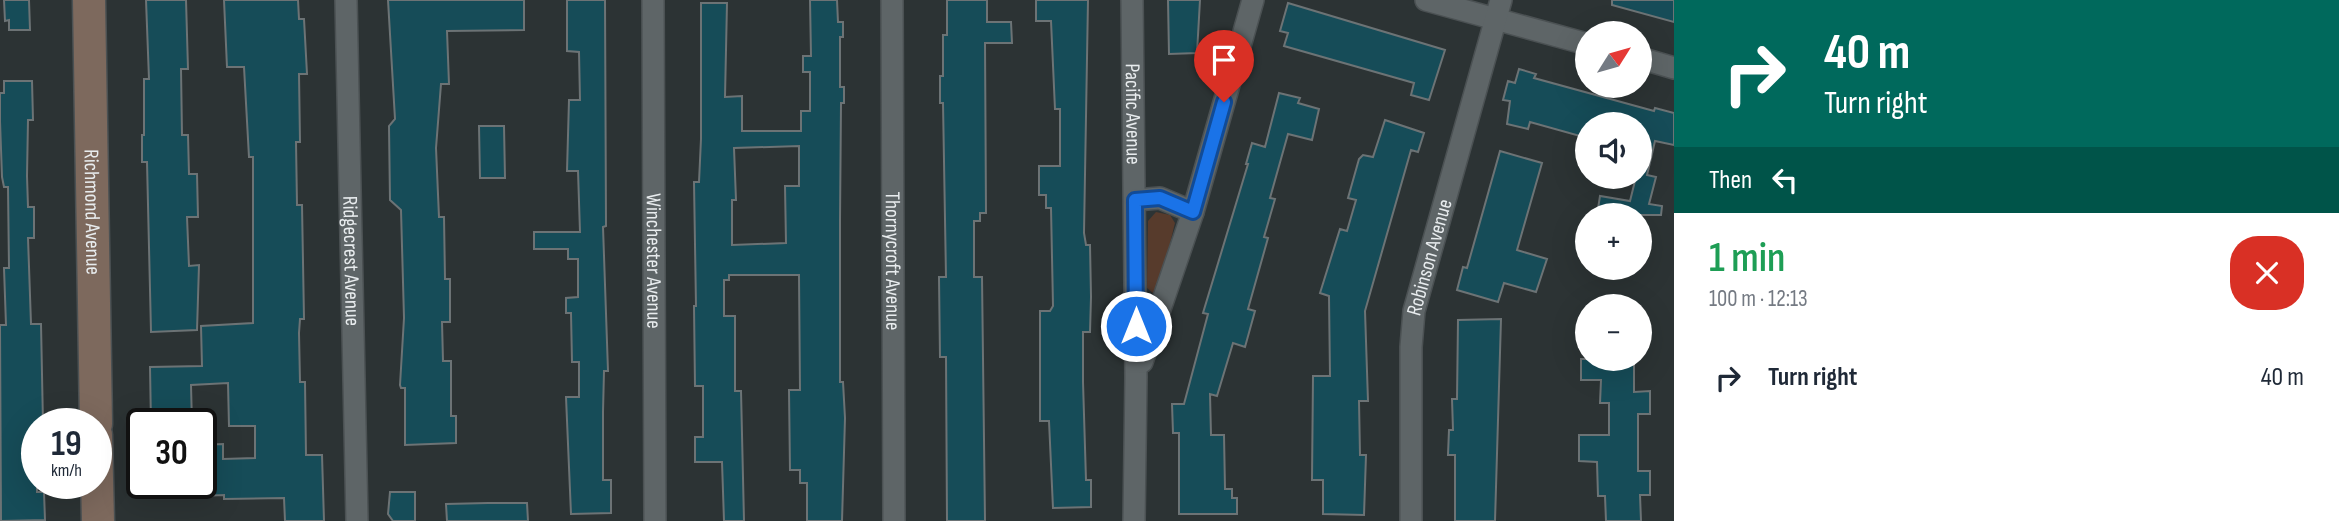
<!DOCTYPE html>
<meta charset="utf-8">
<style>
body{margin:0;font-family:"Sofia Sans Condensed",sans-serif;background:#f6f6f7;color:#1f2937;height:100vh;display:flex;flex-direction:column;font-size:26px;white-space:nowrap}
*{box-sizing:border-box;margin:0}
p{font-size:23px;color:#747a83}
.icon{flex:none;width:38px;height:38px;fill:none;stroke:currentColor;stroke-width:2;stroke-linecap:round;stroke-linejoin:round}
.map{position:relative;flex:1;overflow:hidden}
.side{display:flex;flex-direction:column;background:#fff;width:665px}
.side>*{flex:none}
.top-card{background:#00695c;color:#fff;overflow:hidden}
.needle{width:46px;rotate:53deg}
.fabs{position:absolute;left:1575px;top:21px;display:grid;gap:14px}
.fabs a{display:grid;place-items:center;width:77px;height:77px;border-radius:50%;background:#fff;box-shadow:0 7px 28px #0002;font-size:35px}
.speed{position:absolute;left:21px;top:408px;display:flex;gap:14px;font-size:35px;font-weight:700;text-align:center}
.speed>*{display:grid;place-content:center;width:91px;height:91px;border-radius:50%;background:#fff;box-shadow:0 7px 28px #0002;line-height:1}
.speed small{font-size:18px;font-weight:400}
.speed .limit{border:4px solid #111;border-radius:10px;background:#fff;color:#111}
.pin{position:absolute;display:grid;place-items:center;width:60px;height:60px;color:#fff;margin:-72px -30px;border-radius:50% 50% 50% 0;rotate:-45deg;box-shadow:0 0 7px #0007}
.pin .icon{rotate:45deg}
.me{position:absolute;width:77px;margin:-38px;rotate:0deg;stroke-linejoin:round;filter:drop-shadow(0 0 5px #0008)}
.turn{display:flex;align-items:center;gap:24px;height:147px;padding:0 35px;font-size:32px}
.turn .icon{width:91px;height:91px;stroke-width:2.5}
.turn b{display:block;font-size:49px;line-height:60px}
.then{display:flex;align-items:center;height:66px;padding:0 35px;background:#0003;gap:14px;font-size:26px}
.round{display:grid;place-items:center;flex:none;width:74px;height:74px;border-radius:28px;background:#f6f6f7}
.head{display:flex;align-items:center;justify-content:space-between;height:119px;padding:0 35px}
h1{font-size:42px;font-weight:600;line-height:52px;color:#1e9e55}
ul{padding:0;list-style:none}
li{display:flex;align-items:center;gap:21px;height:91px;padding:0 35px}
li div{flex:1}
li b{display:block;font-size:26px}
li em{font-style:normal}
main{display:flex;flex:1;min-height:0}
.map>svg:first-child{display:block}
</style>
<main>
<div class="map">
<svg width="1674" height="521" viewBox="0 0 1674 521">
<rect width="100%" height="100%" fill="#2c3334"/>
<!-- green -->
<path fill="#573b2c" d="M 1156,212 L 1170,215 L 1175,223 L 1159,288 L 1153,293 L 1147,288 L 1148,221 Z"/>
<!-- building -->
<path fill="#164c58" stroke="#6c7375" stroke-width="2" fill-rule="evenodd" d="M 4,0 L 29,0 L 30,30 L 9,30 L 9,20 L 5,21 Z
M 146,0 L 186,0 L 188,69 L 181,69 L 182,135 L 188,135 L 189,174 L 197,174 L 198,217 L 187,217 L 189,266 L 199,265 L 197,330 L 151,332 L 147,162 L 142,162 L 142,135 L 144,135 L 144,79 L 149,79 Z
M 224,0 L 298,0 L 299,19 L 304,19 L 307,74 L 299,74 L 300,142 L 296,142 L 297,205 L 302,205 L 304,319 L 300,319 L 299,333 L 300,382 L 305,382 L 306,455 L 322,455 L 324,521 L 285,521 L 284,498 L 224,499 L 224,495 L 201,496 L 201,445 L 223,444 L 223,459 L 255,458 L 255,426 L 229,426 L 228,383 L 191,385 L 192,424 L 151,424 L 150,367 L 202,366 L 201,326 L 253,323 L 253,157 L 249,157 L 244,67 L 227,67 Z
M 388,0 L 524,0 L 524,30 L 447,31 L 449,84 L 441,84 L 436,148 L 439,217 L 444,217 L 445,279 L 450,279 L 450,322 L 442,322 L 443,361 L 451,361 L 451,416 L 456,416 L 456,443 L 405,445 L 405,388 L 401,388 L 400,385 L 404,318 L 401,210 L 390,200 L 389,126 L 395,119 Z
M 567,0 L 605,0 L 606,226 L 603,227 L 608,371 L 604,371 L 603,412 L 603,480 L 611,480 L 611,513 L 571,514 L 566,397 L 579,397 L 579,362 L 572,362 L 571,313 L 566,313 L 566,298 L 578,297 L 578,259 L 568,259 L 568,249 L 534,249 L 534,232 L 580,232 L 578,171 L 567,171 L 569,100 L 580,100 L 579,52 L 567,51 Z
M 810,0 L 837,0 L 838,22 L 843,22 L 843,37 L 840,37 L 840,87 L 844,87 L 844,103 L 841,103 L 840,220 L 840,382 L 843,382 L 845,418 L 842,521 L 807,521 L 807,483 L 800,483 L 800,470 L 790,470 L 789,390 L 800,390 L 799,275 L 729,275 L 729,280 L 724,280 L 724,316 L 735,316 L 735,391 L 741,391 L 744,521 L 724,521 L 722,462 L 695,462 L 695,437 L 703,437 L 703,386 L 695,386 L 694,306 L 696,306 L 694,182 L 699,182 L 701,139 L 701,3 L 727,3 L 725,97 L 742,96 L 742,131 L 801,131 L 801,111 L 810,111 L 810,72 L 803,72 L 803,56 L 811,56 ZM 799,146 L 799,186 L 785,186 L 786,243 L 732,245 L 732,200 L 736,200 L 734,148 Z
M 947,0 L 987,0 L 987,22 L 1011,22 L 1012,43 L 985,43 L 986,213 L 980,213 L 980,221 L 974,221 L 974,277 L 982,277 L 985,521 L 947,521 L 946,357 L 940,357 L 939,277 L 946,277 L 943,103 L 940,103 L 940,76 L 943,76 L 943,35 L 947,35 Z
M 1036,0 L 1088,0 L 1084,233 L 1086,245 L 1090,245 L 1091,297 L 1090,332 L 1083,332 L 1083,382 L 1086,480 L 1091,480 L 1091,507 L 1053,508 L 1049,421 L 1040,421 L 1040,311 L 1050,311 L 1053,306 L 1051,208 L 1046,208 L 1046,195 L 1039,195 L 1039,166 L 1060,166 L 1060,109 L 1055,109 L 1051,21 L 1036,21 Z
M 1168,0 L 1200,0 L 1197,53 L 1169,54 Z
M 1612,0 L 1674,0 L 1674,22 L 1612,5 Z
M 1288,3 L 1445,50 L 1429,100 L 1411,95 L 1414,83 L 1284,46 L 1288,33 L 1280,31 Z
M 1519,69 L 1536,74 L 1534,78 L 1654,111 L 1655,108 L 1674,113 L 1674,145 L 1655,141 L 1647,175 L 1656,177 L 1649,204 L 1662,206 L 1661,215 L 1597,215 L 1600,196 L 1630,201 L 1636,177 L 1640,177 L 1640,124 L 1587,124 L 1587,138 L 1530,122 L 1528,129 L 1507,124 L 1510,101 L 1503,100 L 1508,81 L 1515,83 Z
M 4,81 L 32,81 L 33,120 L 28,120 L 27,176 L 28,207 L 34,207 L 34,238 L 28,238 L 31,324 L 41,324 L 43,424 L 37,424 L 37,492 L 44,492 L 45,520 L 1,521 L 0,325 L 6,325 L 4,268 L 9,268 L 8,187 L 4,187 L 2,177 L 0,121 L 0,93 L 4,93 Z
M 1279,93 L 1300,98 L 1298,103 L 1319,109 L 1312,140 L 1288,134 L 1270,198 L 1275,199 L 1264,237 L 1268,238 L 1248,309 L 1255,311 L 1245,347 L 1233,343 L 1217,396 L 1210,394 L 1211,435 L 1224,435 L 1225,489 L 1232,489 L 1232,498 L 1237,498 L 1237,514 L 1179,514 L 1179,433 L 1173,433 L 1172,404 L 1184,404 L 1208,314 L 1203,313 L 1248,164 L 1246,164 L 1252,143 L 1265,147 Z
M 1385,120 L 1424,133 L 1418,152 L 1411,150 L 1365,311 L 1368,401 L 1359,401 L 1360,455 L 1366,455 L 1364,515 L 1323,514 L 1323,480 L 1312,480 L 1313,376 L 1330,376 L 1329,296 L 1320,293 L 1340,229 L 1347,231 L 1356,200 L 1348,198 L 1359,159 L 1363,155 L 1373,157 Z
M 479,126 L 504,126 L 505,178 L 480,178 Z
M 1500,151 L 1542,163 L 1517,250 L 1547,259 L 1536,292 L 1504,283 L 1498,302 L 1457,290 L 1463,267 L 1467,268 Z
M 1501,319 L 1495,521 L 1455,521 L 1455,455 L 1448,455 L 1449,430 L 1453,430 L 1452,399 L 1457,399 L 1458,320 Z
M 1581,359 L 1634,359 L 1634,392 L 1650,391 L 1650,414 L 1638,414 L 1638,471 L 1650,471 L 1650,495 L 1640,495 L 1641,521 L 1606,521 L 1605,496 L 1598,496 L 1597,462 L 1579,461 L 1579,435 L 1609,435 L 1609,403 L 1600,403 L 1601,380 L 1581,380 Z
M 390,492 L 415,492 L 415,521 L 393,521 L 388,514 Z
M 488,503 L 527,503 L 528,521 L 447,521 L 446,504 Z"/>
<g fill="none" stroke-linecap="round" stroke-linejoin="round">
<!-- street casing -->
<g stroke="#4b5153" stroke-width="24">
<g id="street">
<path id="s1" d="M 346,0 L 357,521"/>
<path id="s2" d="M 653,0 L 655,521"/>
<path id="s3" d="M 892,0 L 894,521"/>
<path id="s4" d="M 1132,0 L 1136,377 L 1134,521"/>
<path d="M 1426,0 L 1587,44"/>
<path d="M 1640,58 L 1674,68"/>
<path d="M 1135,200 L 1160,198 L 1193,212"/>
<path d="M 1142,362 L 1193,212 L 1253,0"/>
<path id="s5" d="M 1411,521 L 1411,347 L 1414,311 L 1501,0"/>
</g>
</g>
<!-- secondary casing -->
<g stroke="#4b5153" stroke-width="35">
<g id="secondary">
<path id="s6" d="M 89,0 L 96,424"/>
<path d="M 96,435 L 98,521"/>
</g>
</g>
<!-- street -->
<use href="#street" stroke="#5e6567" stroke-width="21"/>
<!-- secondary -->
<use href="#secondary" stroke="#7d695d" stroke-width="32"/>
</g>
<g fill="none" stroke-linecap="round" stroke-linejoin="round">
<!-- route casing -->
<g stroke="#114b97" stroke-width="18">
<path id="route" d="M 1136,326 L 1135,200 L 1160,198 L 1193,212 L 1224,102"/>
</g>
<!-- route -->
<use href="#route" stroke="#1a73e8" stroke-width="12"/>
</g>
<g text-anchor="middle" stroke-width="7" stroke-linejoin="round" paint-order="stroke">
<!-- street labels -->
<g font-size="21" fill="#e8ecee" stroke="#22292a">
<text dy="7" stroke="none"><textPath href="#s4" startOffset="114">Pacific Avenue</textPath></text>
<text dy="7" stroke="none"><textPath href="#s6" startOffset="212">Richmond Avenue</textPath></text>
<text dy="7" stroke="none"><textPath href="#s5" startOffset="266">Robinson Avenue</textPath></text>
<text dy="7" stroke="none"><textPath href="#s1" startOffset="261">Ridgecrest Avenue</textPath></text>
<text dy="7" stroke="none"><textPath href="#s2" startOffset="261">Winchester Avenue</textPath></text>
<text dy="7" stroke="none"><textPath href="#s3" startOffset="261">Thornycroft Avenue</textPath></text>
</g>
</g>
</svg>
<div class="fabs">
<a><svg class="needle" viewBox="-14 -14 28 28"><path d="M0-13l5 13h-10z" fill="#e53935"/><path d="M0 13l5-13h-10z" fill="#747a83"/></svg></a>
<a><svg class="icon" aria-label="sound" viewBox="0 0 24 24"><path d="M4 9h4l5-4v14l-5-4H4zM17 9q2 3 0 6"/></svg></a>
<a>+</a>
<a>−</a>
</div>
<div class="speed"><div>19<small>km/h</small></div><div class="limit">30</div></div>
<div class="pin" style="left:1224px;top:102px;background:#d93025"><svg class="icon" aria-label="arrive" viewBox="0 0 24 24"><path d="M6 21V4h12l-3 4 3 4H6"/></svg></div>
<svg class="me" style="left:1136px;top:326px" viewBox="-20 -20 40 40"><circle r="17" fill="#1a73e8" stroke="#fff" stroke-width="3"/><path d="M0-11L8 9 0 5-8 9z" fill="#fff"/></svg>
</div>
<section class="side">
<div class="top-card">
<div class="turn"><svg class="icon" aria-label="right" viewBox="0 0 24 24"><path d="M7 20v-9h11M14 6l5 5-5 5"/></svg><div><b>40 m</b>Turn right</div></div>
<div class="then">Then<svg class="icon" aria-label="left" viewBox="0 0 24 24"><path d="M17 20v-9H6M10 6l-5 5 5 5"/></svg></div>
</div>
<div class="head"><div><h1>1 min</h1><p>100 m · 12:13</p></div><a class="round" style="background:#d93025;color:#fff"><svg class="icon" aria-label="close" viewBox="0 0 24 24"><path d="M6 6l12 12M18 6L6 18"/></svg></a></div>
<ul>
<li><svg class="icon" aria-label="right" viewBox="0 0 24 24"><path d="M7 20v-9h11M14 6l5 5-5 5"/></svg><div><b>Turn right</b></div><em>40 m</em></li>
</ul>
</section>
</main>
